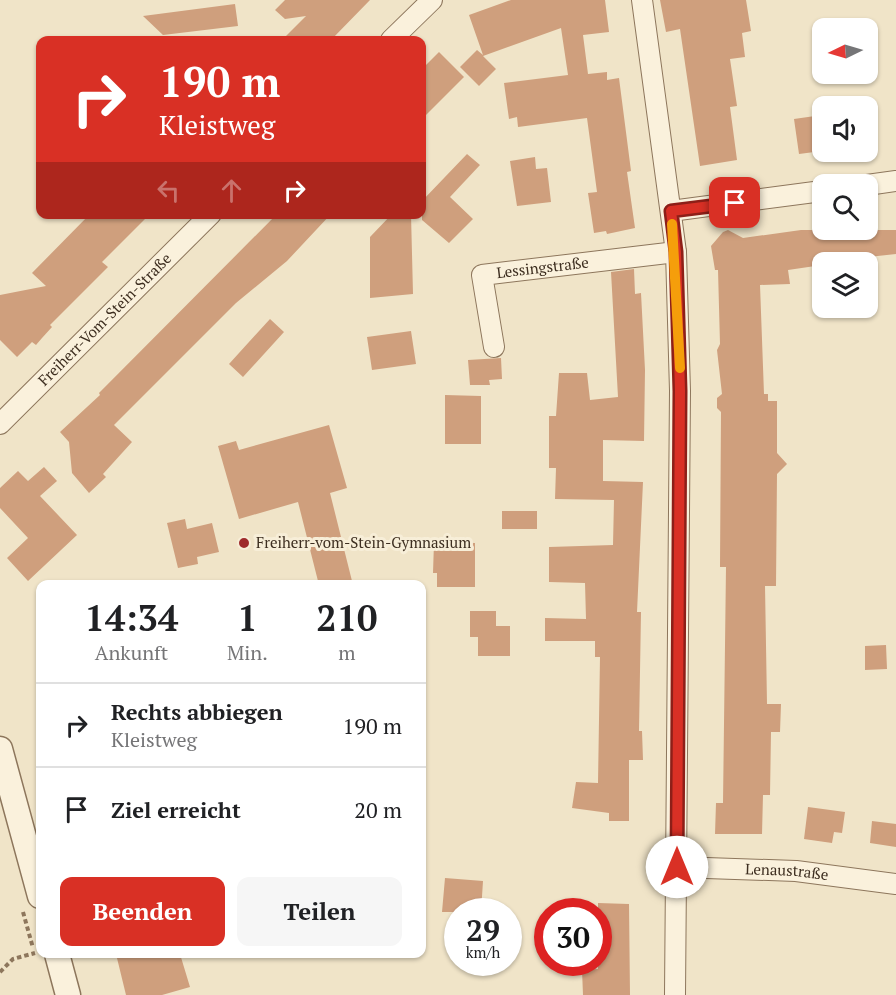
<!DOCTYPE html>
<html lang="de">
<meta charset="utf-8">
<style>
body{margin:0;font-family:"PT Serif",serif;background:#f6f6f6;color:#202124;height:100vh;display:flex;flex-direction:column;font-size:22px;white-space:nowrap}
*{box-sizing:border-box;margin:0}
p{font-size:20px;color:#757577}
.icon{flex:none;width:33px;height:33px;fill:none;stroke:currentColor;stroke-width:2;stroke-linecap:round;stroke-linejoin:round}
.map{position:relative;flex:1;overflow:hidden}
.side{position:absolute;left:36px;top:580px;width:390px;height:378px;display:flex;flex-direction:column;background:#fff;border-radius:12px;box-shadow:0 2px 4px #0004}
.side>*{flex:none}
.hud{position:absolute;left:36px;top:36px;width:390px;height:183px;border-radius:12px;box-shadow:0 2px 4px #0004;background:#d93025;color:#fff;overflow:hidden}
.needle{width:39px;rotate:265deg}
.controls{position:absolute;left:812px;top:18px;display:grid;gap:12px}
.controls a{display:grid;place-items:center;width:66px;height:66px;border-radius:12px;background:#fff;box-shadow:0 2px 4px #0004;font-size:30px}
.speed{position:absolute;left:444px;top:898px;display:flex;gap:12px;font-size:30px;font-weight:700;text-align:center}
.speed>*{display:grid;place-content:center;width:78px;height:78px;border-radius:50%;background:#fff;box-shadow:0 2px 4px #0004;line-height:1}
.speed small{font-size:15px;font-weight:400}
.speed .limit{border:9px solid #d22;background:#fff;color:#111}
.pin{position:absolute;display:grid;place-items:center;width:51px;height:51px;color:#fff;margin:-26px;border-radius:12px;box-shadow:0 3px 9px #0006}
.me{position:absolute;width:66px;margin:-33px;rotate:0deg;stroke-linejoin:round;filter:drop-shadow(0 0 4px #0008)}
.turn{display:flex;align-items:center;gap:21px;height:126px;padding:0 24px;font-size:27px}
.turn .icon{width:78px;height:78px;stroke-width:2.5}
.turn b{display:block;font-size:42px;line-height:51px}
.lanes{display:flex;align-items:center;height:57px;padding:0 24px;background:#0003;justify-content:center;gap:30px;direction:ltr}
.lanes .off{opacity:.35}
.eta{display:flex;justify-content:space-evenly;align-items:center;height:102px;text-align:center}
.eta b{font-size:36px;font-weight:700;line-height:42px}
.button{display:flex;gap:12px;margin-top:auto;padding:12px 24px}
.button a{flex:1;height:69px;border-radius:12px;background:#d93025;color:#fff;font-size:24px;font-weight:700;line-height:69px;text-align:center}
.button a+a{background:#f6f6f6;color:#202124}
ul{padding:0;list-style:none}
li{display:flex;align-items:center;gap:18px;height:84px;padding:0 24px;border-top:2px solid #e0e0e0}
li div{flex:1}
li b{display:block;font-size:22px}
li em{font-style:normal}
.map>svg:first-child{display:block}
</style>
<div class="map">
<svg width="896" height="995" viewBox="0 0 896 995">
<rect width="100%" height="100%" fill="#f0e4c8"/>
<!-- building -->
<path fill="#cf9f7d" d="M 285,0 L 370,0 L 331,40 L 282,40 L 306,16 L 285,19 L 275,10 Z
M 511,0 L 605,0 L 609,32 L 583,35 L 588,74 L 607,72 L 607,80 L 619,78 L 631,171 L 627,172 L 635,228 L 607,234 L 606,231 L 594,233 L 588,193 L 597,192 L 587,118 L 518,127 L 517,117 L 509,119 L 504,83 L 568,75 L 561,28 L 483,56 L 496,69 L 479,86 L 460,67 L 477,50 L 483,55 L 469,15 Z
M 660,0 L 746,0 L 751,31 L 742,33 L 745,57 L 730,59 L 737,106 L 730,107 L 737,160 L 700,166 L 680,29 L 666,32 Z
M 235,4 L 238,26 L 163,35 L 143,16 Z
M 439,52 L 464,77 L 422,119 L 422,69 Z
M 822,115 L 822,151 L 799,154 L 794,119 Z
M 467,154 L 480,165 L 450,197 L 473,219 L 449,243 L 422,220 L 422,201 Z
M 535,157 L 536,169 L 547,168 L 551,202 L 517,206 L 510,161 Z
M 90,214 L 150,214 L 102,262 L 108,267 L 50,325 L 52,327 L 42,338 L 36,345 L 32,342 L 17,357 L 0,340 L 0,295 L 46,286 L 32,273 Z
M 277,214 L 331,214 L 287,261 L 236,303 L 114,425 L 132,442 L 103,474 L 106,477 L 89,493 L 72,473 L 69,442 L 60,432 L 100,395 L 99,393 Z
M 392,214 L 411,214 L 413,294 L 370,298 L 370,237 Z
M 801,230 L 896,230 L 896,254 L 822,262 L 822,265 L 788,270 L 790,284 L 760,285 L 764,394 L 768,394 L 768,401 L 777,401 L 777,453 L 787,464 L 777,474 L 776,586 L 765,586 L 767,704 L 781,704 L 780,732 L 771,732 L 770,795 L 763,795 L 762,834 L 715,834 L 716,803 L 723,803 L 726,567 L 720,567 L 721,412 L 717,408 L 717,398 L 722,394 L 717,350 L 720,344 L 718,270 L 715,270 L 711,246 L 723,232 L 728,230 L 743,238 Z
M 634,269 L 635,294 L 641,293 L 645,370 L 644,441 L 603,440 L 603,481 L 643,482 L 637,612 L 641,612 L 639,731 L 642,731 L 643,760 L 629,760 L 629,821 L 609,821 L 609,813 L 572,808 L 576,782 L 598,783 L 600,657 L 595,657 L 595,641 L 545,641 L 545,618 L 586,619 L 585,583 L 549,582 L 549,547 L 613,545 L 614,500 L 555,499 L 556,468 L 549,468 L 549,416 L 556,416 L 559,373 L 587,373 L 590,400 L 618,397 L 611,272 Z
M 270,319 L 284,332 L 243,377 L 229,364 Z
M 411,331 L 416,364 L 372,370 L 367,337 Z
M 501,358 L 502,379 L 489,380 L 490,385 L 470,385 L 468,360 Z
M 445,395 L 481,396 L 481,444 L 445,444 Z
M 329,425 L 347,488 L 330,493 L 353,585 L 319,585 L 298,502 L 239,519 L 218,446 L 236,441 L 239,450 Z
M 44,467 L 57,481 L 40,496 L 77,535 L 28,581 L 7,558 L 28,538 L 0,508 L 0,488 L 18,471 L 28,481 Z
M 502,511 L 537,511 L 537,529 L 502,529 Z
M 185,519 L 187,529 L 212,523 L 219,552 L 197,557 L 198,564 L 178,568 L 167,523 Z
M 434,542 L 475,543 L 475,587 L 437,587 L 437,573 L 433,573 Z
M 470,611 L 496,611 L 496,626 L 510,626 L 510,656 L 478,656 L 478,637 L 470,637 Z
M 886,645 L 887,669 L 865,670 L 865,646 Z
M 808,807 L 845,812 L 842,833 L 834,832 L 832,843 L 804,839 Z
M 872,821 L 896,824 L 896,847 L 870,843 Z
M 445,878 L 483,881 L 481,912 L 442,912 Z
M 598,903 L 629,904 L 630,995 L 583,995 L 582,970 L 598,969 Z
M 116,954 L 159,954 L 159,958 L 180,954 L 190,987 L 162,995 L 126,995 Z"/>
<g fill="none" stroke-linecap="round" stroke-linejoin="round">
<!-- minor casing -->
<g stroke="#8d765c" stroke-width="22">
<g id="minor">
<path d="M 642,0 L 676,252 L 680,391 L 675,995"/>
<path d="M 391,40 L 432,0"/>
<path d="M 867,185 L 896,181"/>
<path d="M 671,211 L 822,191"/>
<path id="s1" d="M 494,347 L 482,275 L 676,252"/>
<path id="s2" d="M 0,424 L 211,214"/>
<path id="s3" d="M 677,867 L 796,871 L 896,884"/>
</g>
</g>
<!-- tertiary casing -->
<g stroke="#8d765c" stroke-width="27">
<path id="tertiary" d="M 0,749 L 40,896
M 57,954 L 68,995"/>
</g>
<!-- path -->
<path stroke="#8d765c" stroke-width="4" stroke-dasharray="4.5 3" stroke-linecap="butt" d="M 23,912 L 33,948
M 0,972 L 13,959 L 35,953"/>
<!-- minor -->
<use href="#minor" stroke="#faf1dc" stroke-width="20"/>
<!-- tertiary -->
<use href="#tertiary" stroke="#faf1dc" stroke-width="24"/>
</g>
<g fill="none" stroke-linecap="round" stroke-linejoin="round">
<!-- route casing -->
<g stroke="#8d1f18" stroke-width="15">
<path id="route" d="M 677,867 L 680,391 L 676,252 L 671,211 L 735,203"/>
</g>
<!-- route -->
<use href="#route" stroke="#d93025" stroke-width="10"/>
<!-- slow -->
<path stroke="#f59e0b" stroke-width="10" d="M 672,224 L 680,368"/>
</g>
<!-- markers -->
<circle fill="#9e2a2b" stroke="#f7eed8" stroke-width="2" cx="244" cy="543" r="6"/>
<g text-anchor="middle" stroke-width="6" stroke-linejoin="round" paint-order="stroke">
<!-- street labels -->
<g font-size="15" fill="#3d2e20" stroke="#f7eed8">
<text dy="5" stroke="none"><textPath href="#s1" startOffset="134">Lessingstraße</textPath></text>
<text dy="5" stroke="none"><textPath href="#s2" startOffset="148">Freiherr-Vom-Stein-Straße</textPath></text>
<text dy="5" stroke="none"><textPath href="#s3" startOffset="110">Lenaustraße</textPath></text>
</g>
<!-- poi labels -->
<g font-size="15" fill="#3d2e20" stroke="#f7eed8" text-anchor="start">
<text x="256" y="548">Freiherr-vom-Stein-Gymnasium</text>
</g>
</g>
</svg>
<div class="controls">
<a><svg class="needle" viewBox="-14 -14 28 28"><path d="M0-13l5 13h-10z" fill="#e53935"/><path d="M0 13l5-13h-10z" fill="#757577"/></svg></a>
<a><svg class="icon" aria-label="sound" viewBox="0 0 24 24"><path d="M4 9h4l5-4v14l-5-4H4zM17 9q2 3 0 6"/></svg></a>
<a><svg class="icon" aria-label="search" viewBox="0 0 24 24"><circle cx="10" cy="10" r="6"/><path d="M15 15l6 6"/></svg></a>
<a><svg class="icon" aria-label="layers" viewBox="0 0 24 24"><path d="M12 4l9 5-9 5-9-5zM3 14l9 5 9-5"/></svg></a>
</div>
<div class="speed"><div>29<small>km/h</small></div><div class="limit">30</div></div>
<div class="pin" style="left:735px;top:203px;background:#d93025"><svg class="icon" aria-label="arrive" viewBox="0 0 24 24"><path d="M6 21V4h12l-3 4 3 4H6"/></svg></div>
<svg class="me" style="left:677px;top:867px" viewBox="-20 -20 40 40"><circle r="19" fill="#fff"/><path d="M0-13L10 11 0 6-10 11z" fill="#d93025"/></svg>
<div class="hud">
<div class="turn"><svg class="icon" aria-label="right" viewBox="0 0 24 24"><path d="M7 20v-9h11M14 6l5 5-5 5"/></svg><div><b>190 m</b>Kleistweg</div></div>
<div class="lanes"><svg class="icon off" aria-label="left" viewBox="0 0 24 24"><path d="M17 20v-9H6M10 6l-5 5 5 5"/></svg><svg class="icon off" aria-label="ahead" viewBox="0 0 24 24"><path d="M12 20V5M6 11l6-6 6 6"/></svg><svg class="icon" aria-label="right" viewBox="0 0 24 24"><path d="M7 20v-9h11M14 6l5 5-5 5"/></svg></div>
</div>
<section class="side">
<div class="eta">
<div><b>14:34</b><p>Ankunft</p></div>
<div><b>1</b><p>Min.</p></div>
<div><b>210</b><p>m</p></div>
</div>
<ul>
<li><svg class="icon" aria-label="right" viewBox="0 0 24 24"><path d="M7 20v-9h11M14 6l5 5-5 5"/></svg><div><b>Rechts abbiegen</b><p>Kleistweg</p></div><em>190 m</em></li>
<li><svg class="icon" aria-label="arrive" viewBox="0 0 24 24"><path d="M6 21V4h12l-3 4 3 4H6"/></svg><div><b>Ziel erreicht</b></div><em>20 m</em></li>
</ul>
<div class="button"><a>Beenden</a><a>Teilen</a></div>
</section>
</div>
